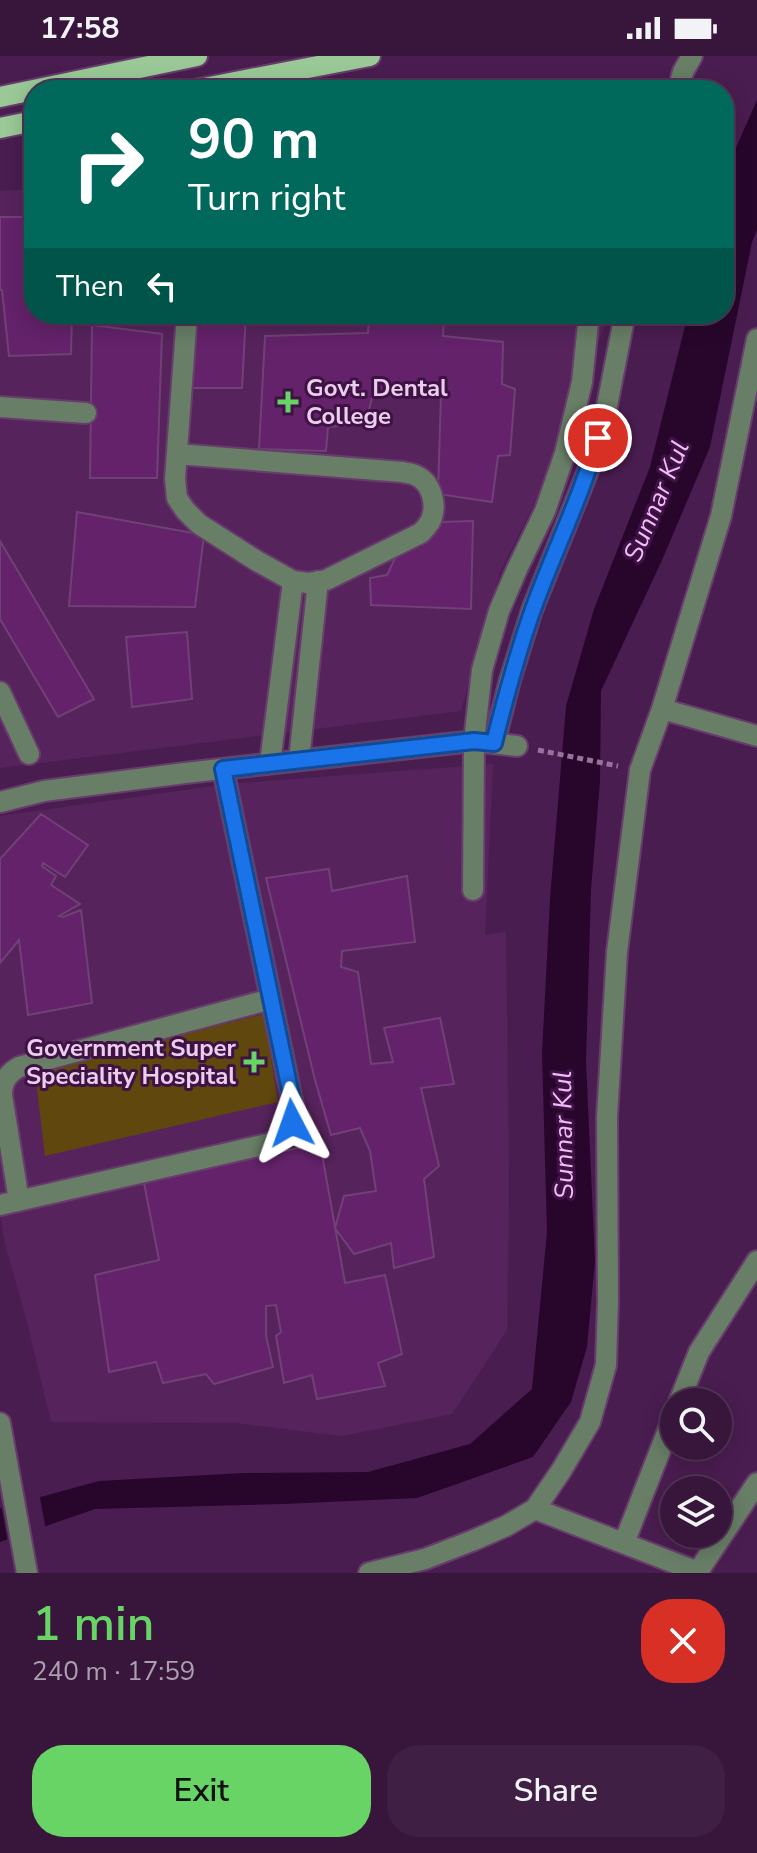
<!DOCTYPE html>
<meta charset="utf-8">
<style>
body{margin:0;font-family:"Nunito Sans",sans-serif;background:#3f1f43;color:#f1f3f6;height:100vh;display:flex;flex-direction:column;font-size:30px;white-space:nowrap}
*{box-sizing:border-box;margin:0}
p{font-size:26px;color:#ab9faf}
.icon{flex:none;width:44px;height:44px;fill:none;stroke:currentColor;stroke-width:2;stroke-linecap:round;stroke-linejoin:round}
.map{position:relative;height:1517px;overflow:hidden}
.side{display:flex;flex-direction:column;background:#38163c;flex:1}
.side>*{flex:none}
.guide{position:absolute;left:24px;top:24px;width:710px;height:244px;border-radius:32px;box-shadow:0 4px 20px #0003,0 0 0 2px #523556;background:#00695c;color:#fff;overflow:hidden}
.tools{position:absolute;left:660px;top:1332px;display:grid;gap:16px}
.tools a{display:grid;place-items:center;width:72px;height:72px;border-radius:50%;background:#38163c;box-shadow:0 4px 20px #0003,0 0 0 2px #523556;font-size:40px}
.pin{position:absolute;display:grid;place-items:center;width:68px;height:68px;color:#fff;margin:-34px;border:4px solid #fff;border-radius:50%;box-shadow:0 2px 8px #0007}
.me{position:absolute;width:88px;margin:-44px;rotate:356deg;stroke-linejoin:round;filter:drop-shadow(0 0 6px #0008)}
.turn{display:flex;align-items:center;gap:28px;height:168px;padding:0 32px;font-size:36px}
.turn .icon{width:104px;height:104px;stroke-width:2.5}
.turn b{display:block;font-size:56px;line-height:68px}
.then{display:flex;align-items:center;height:76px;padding:0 32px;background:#0003;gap:16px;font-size:30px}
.round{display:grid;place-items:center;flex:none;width:84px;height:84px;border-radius:32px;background:#3f1f43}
.summary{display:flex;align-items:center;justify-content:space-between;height:136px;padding:0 32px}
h1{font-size:48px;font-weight:600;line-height:60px;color:#67d465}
.action{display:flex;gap:16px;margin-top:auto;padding:16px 32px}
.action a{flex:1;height:92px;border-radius:32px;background:#67d465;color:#111;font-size:32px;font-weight:600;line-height:92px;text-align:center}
.action a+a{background:#3f1f43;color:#f1f3f6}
.status{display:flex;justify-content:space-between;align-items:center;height:56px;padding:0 40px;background:#38163c;direction:ltr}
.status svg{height:22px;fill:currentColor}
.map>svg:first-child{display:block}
</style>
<div class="status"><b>17:58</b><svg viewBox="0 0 49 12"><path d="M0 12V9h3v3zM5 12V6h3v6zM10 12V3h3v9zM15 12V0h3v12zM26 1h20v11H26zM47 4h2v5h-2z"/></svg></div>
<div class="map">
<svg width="757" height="1517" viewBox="0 0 757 1517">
<rect width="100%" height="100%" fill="#4a1d50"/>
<!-- built -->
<path fill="#57235d" d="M 34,133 L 34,258 L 608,258 L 606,266 L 545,426 L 500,516 L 461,655 L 0,712 L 0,135 Z
M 493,708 L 485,879 L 506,876 L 509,1132 L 507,1274 L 477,1320 L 452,1358 L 342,1380 L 236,1367 L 51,1366 L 27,1266 L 5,1188 L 0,1157 L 0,760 L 228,728 Z"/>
<!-- green -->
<path fill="#60470d" d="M 264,958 L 278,1046 L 45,1100 L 35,1016 Z"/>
<!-- water -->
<path fill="#28062c" d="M 757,44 L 757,174 L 752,186 L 710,391 L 663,502 L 601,635 L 600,725 L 591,833 L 586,1005 L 595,1205 L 587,1291 L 571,1346 L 533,1401 L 417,1442 L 284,1448 L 95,1453 L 0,1486 L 0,1452 L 99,1425 L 243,1417 L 368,1416 L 470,1388 L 532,1333 L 547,1176 L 542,997 L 550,843 L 566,650 L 594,553 L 650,411 L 688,258 L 724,258 L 724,119 Z"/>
<!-- pier -->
<path fill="#4a1d50" d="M 39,1437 L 46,1474 L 8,1487 L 1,1448 Z"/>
<!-- building -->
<path fill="#63226a" stroke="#704176" stroke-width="2" d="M 0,161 L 34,161 L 34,258 L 72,258 L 71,298 L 9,300 L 2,234 L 0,234 Z
M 113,258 L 161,258 L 160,263 L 113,261 Z
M 194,258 L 246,258 L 242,332 L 189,332 Z
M 369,258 L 444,258 L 443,280 L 503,286 L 502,328 L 515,333 L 510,399 L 498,400 L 492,446 L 438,438 L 441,337 L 373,337 L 366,367 L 328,371 L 326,395 L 259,393 L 265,280 L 368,277 Z
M 92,269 L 162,278 L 157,422 L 90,422 Z
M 77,456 L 204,479 L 195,551 L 69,550 Z
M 473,465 L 471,553 L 371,549 L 370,522 L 387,519 L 398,496 L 440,466 Z
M 0,485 L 94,643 L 58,661 L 0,563 Z
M 187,576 L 192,643 L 132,651 L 126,581 Z
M 41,758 L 88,789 L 65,821 L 43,807 L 42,810 L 56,820 L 51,829 L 80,848 L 59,860 L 63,861 L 81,854 L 92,947 L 28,959 L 19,884 L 0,907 L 0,803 Z
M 329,813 L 332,835 L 407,820 L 415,886 L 342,895 L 341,911 L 358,916 L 371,1008 L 393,1006 L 384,972 L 440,962 L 454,1028 L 421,1032 L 439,1110 L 424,1123 L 434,1201 L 394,1212 L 391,1187 L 354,1198 L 335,1172 L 344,1140 L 376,1135 L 370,1095 L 360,1072 L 331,1079 L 315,1024 L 266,822 Z
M 320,1087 L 345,1227 L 385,1219 L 402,1298 L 378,1307 L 385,1330 L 317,1343 L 312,1319 L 284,1327 L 276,1280 L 281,1276 L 276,1249 L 266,1250 L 266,1280 L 273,1311 L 214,1328 L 206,1318 L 163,1327 L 156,1306 L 109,1316 L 95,1219 L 159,1204 L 144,1127 Z"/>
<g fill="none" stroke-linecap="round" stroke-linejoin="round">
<!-- minor casing -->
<g stroke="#673d6c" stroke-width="24">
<path id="minor" d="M 678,34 L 683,16 L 692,0
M 0,351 L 86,357
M 177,398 L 402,416 C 406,417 411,417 415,419 C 432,426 438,450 430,466 C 428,469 423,475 421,477 L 326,524 L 308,527 L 293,525 L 257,505 L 199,468 L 185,454 L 177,442 L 175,423 L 187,258
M 0,636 L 29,698
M 662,653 L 757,680
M 494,687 L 510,624 L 532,554 L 590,410 L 606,355 L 625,258
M 299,704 L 318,525
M 270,707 L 293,525
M 0,746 L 44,735 L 185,717 L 474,685 L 517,690
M 473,834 L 474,685 L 482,614 L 499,555 L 517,513 L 545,455 L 565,397 L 582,326 L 589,258
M 19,1145 L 2,1039 C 2,1026 7,1018 19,1011 L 271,943
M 0,1149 L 276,1086 C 290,1076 291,1069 294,1053 L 223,713
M 679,1346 L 699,1296 L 757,1205
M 0,1367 L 27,1517
M 535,1453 L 698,1516
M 624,1487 L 674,1359
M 369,1517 L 425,1503 L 474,1484 L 506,1470 L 535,1453 L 561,1415 L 590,1366 L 606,1309 L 608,1244 L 607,1061 L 617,896 L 640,714 L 662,653 L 721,460 L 757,283
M 697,1517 L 757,1427"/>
</g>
<!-- major casing -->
<g stroke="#673d6c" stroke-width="24">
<path id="major" d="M 194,34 L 370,0
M 0,41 L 197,0
M 0,72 L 34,65"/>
</g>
<!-- path -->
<path stroke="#97729b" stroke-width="5" stroke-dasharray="6 4" stroke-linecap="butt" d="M 538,694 L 618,710"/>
<!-- minor -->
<use href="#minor" stroke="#687e66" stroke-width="20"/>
<!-- major -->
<use href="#major" stroke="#9ac997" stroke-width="20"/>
</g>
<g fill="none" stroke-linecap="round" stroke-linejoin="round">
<!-- route casing -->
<g stroke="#114b97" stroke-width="20">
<path id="route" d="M 292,1067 L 294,1053 L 223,713 L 474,685 L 494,687 C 505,643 517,599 532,556 C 553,497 581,442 598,382"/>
</g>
<!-- route -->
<use href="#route" stroke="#1a73e8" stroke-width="14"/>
</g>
<!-- markers -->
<g fill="#67d465" stroke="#3f1245" stroke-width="3">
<path d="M284 334h8v8h8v8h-8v8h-8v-8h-8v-8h8z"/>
<path d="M250 994h8v8h8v8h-8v8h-8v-8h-8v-8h8z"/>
</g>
<g text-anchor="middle" stroke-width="6" stroke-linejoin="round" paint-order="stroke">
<!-- poi labels -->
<g font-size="24" font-weight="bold" fill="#eaceec" stroke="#3f1245" text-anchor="start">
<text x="306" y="340">Govt. Dental<tspan x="306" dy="28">College</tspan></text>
<text x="236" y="1000" text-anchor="end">Government Super<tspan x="236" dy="28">Speciality Hospital</tspan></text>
</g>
<!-- water labels -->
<g font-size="26" font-style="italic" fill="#f1bcf7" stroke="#3f1245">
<text transform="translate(656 445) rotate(-67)" y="9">Sunnar Kul</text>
<text transform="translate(563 1079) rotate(-91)" y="9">Sunnar Kul</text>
</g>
</g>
</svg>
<div class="tools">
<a><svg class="icon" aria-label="search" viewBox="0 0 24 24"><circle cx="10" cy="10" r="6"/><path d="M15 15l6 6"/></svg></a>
<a><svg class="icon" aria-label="layers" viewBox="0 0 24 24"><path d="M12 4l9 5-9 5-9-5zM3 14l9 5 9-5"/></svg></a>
</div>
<div class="pin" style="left:598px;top:382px;background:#d93025"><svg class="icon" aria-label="arrive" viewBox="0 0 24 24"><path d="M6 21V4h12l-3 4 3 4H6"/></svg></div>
<svg class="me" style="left:292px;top:1067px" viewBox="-20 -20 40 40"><path d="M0-17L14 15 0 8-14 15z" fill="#1a73e8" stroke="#fff" stroke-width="4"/></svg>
<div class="guide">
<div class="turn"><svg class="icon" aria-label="right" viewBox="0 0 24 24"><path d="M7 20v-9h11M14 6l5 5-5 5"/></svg><div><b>90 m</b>Turn right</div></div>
<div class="then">Then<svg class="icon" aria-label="left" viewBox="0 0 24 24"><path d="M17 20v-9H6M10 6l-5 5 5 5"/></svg></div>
</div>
</div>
<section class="side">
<div class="summary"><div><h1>1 min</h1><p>240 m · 17:59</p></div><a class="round" style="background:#d93025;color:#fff"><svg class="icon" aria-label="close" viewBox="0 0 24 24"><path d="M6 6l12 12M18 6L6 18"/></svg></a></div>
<div class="action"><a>Exit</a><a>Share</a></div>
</section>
